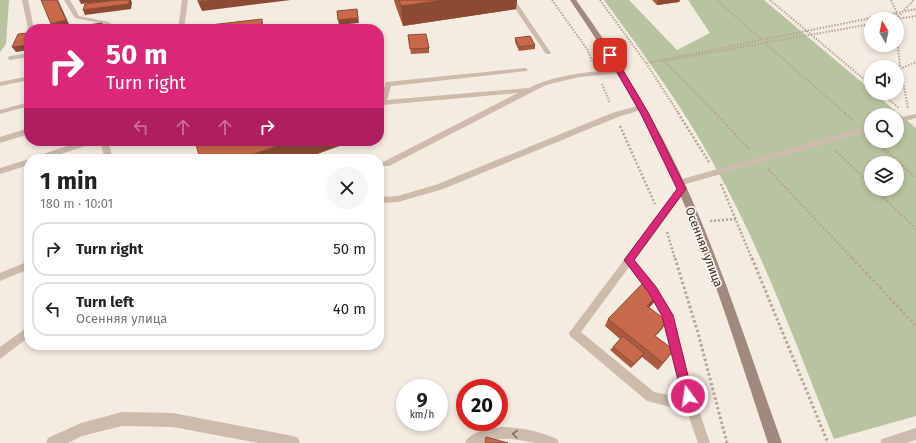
<!DOCTYPE html>
<meta charset="utf-8">
<style>
body{margin:0;font-family:"Fira Sans",sans-serif;background:#f6f6f6;color:#222;height:100vh;display:flex;flex-direction:column;font-size:15px;white-space:nowrap}
*{box-sizing:border-box;margin:0}
p{font-size:13px;color:#767676}
.icon{flex:none;width:22px;height:22px;fill:none;stroke:currentColor;stroke-width:2;stroke-linecap:round;stroke-linejoin:round}
.map{position:relative;flex:1;overflow:hidden}
.panel{position:absolute;left:24px;top:154px;width:360px;height:196px;display:flex;flex-direction:column;background:#fff;border-radius:16px;box-shadow:0 2px 6px #0003}
.panel>*{flex:none}
.top-card{position:absolute;left:24px;top:24px;width:360px;height:122px;border-radius:16px;box-shadow:0 2px 6px #0003;background:#db2777;color:#fff;overflow:hidden}
.needle{width:26px;rotate:351deg}
.buttons{position:absolute;left:864px;top:12px;display:grid;gap:8px}
.buttons a{display:grid;place-items:center;width:40px;height:40px;border-radius:50%;background:#fff;box-shadow:0 2px 6px #0003;font-size:20px}
.speed{position:absolute;left:396px;top:379px;display:flex;gap:8px;font-size:20px;font-weight:700;text-align:center}
.speed>*{display:grid;place-content:center;width:52px;height:52px;border-radius:50%;background:#fff;box-shadow:0 2px 6px #0003;line-height:1}
.speed small{font-size:10px;font-weight:400}
.speed .limit{border:6px solid #d22;background:#fff;color:#111}
.pin{position:absolute;display:grid;place-items:center;width:34px;height:34px;color:#fff;margin:-17px;border-radius:8px;box-shadow:0 2px 6px #0006}
.me{position:absolute;width:44px;margin:-22px;rotate:346deg;stroke-linejoin:round;filter:drop-shadow(0 0 3px #0008)}
.turn{display:flex;align-items:center;gap:14px;height:84px;padding:0 16px;font-size:18px}
.turn .icon{width:52px;height:52px;stroke-width:2.5}
.turn b{display:block;font-size:28px;line-height:34px}
.lanes{display:flex;align-items:center;height:38px;padding:0 16px;background:#0003;justify-content:center;gap:20px;direction:ltr}
.lanes .off{opacity:.35}
.round{display:grid;place-items:center;flex:none;width:42px;height:42px;border-radius:21px;background:#f6f6f6}
.overview{display:flex;align-items:center;justify-content:space-between;height:68px;padding:0 16px}
h1{font-size:24px;font-weight:700;line-height:30px}
ul{padding:0;list-style:none}
li{display:flex;align-items:center;gap:12px;height:54px;margin:0 8px 6px;padding:0 8px;border:2px solid #e0e0e0;border-radius:16px}
li div{flex:1}
li b{display:block;font-size:15px}
li em{font-style:normal}
.map>svg:first-child{display:block}
</style>
<div class="map">
<svg width="916" height="443" viewBox="0 0 916 443">
<rect width="100%" height="100%" fill="#f4ebe1"/>
<!-- green -->
<path fill="#b8c4a0" fill-rule="evenodd" d="M 0,0 L 9,0 L 6,44 L 0,52 Z
M 604,0 L 629,0 L 677,50 L 710,33 L 688,0 L 764,0 L 871,90 L 871,93 L 874,93 L 916,128 L 916,416 L 834,439 C 796,345 762,249 712,161 C 681,104 642,52 604,0 ZM 871,115 L 897,115 L 897,141 L 871,141 ZM 871,163 L 897,163 L 897,189 L 871,189 Z"/>
<g fill="none" stroke-linecap="round" stroke-linejoin="round">
<!-- path-far2 -->
<path stroke="#b9a596" stroke-width="2" stroke-dasharray="1.5 1.5" stroke-linecap="butt" d="M 552,0 L 587,49 L 593,63
M 600,0 L 646,63 L 679,114
M 717,0 L 761,39
M 770,0 L 871,85
M 891,0 L 897,13 L 895,18
M 896,19 L 914,0
M 897,19 L 916,16
M 897,38 L 900,65 L 908,108
M 765,43 L 846,114
M 663,61 L 871,24
M 664,61 L 716,114
M 646,63 L 916,9
M 900,69 L 916,62
M 602,84 L 610,103
M 881,93 L 899,108"/>
<!-- path-far1 -->
<path stroke="#b9a596" stroke-width="2.5" stroke-dasharray="2 2" stroke-linecap="butt" d="M 678,113 L 709,162
M 715,113 L 750,150
M 845,113 L 852,120
M 620,126 L 655,204
M 875,141 L 916,178
M 836,151 L 871,185
M 768,169 L 853,259
M 721,184 L 752,259
M 875,189 L 916,229
M 710,221 L 736,219
M 667,232 L 675,259"/>
<!-- path -->
<path stroke="#b9a596" stroke-width="3" stroke-dasharray="2.5 2.5" stroke-linecap="butt" d="M 675,258 L 698,333 L 727,443
M 752,258 L 828,443
M 852,258 L 916,326"/>
<!-- service -->
<path fill="#cdbbac" fill-rule="evenodd" d="M 22,0 L 28,0 L 34,29 L 29,29 L 29,30 L 28,29 Z
M 64,0 L 70,0 L 79,16 L 109,22 L 117,29 L 110,29 L 105,24 L 75,18 Z
M 182,0 L 188,0 L 184,29 L 178,29 Z
M 509,0 L 515,0 L 551,53 L 550,54 L 546,54 Z
M 29,53 L 29,57 L 10,60 L 7,58 L 10,56 Z
M 525,68 L 528,70 L 527,71 L 391,86 L 387,100 L 529,88 C 557,74 589,72 620,69 L 623,71 L 620,73 L 579,77 L 546,85 L 389,166 L 383,166 L 382,164 L 383,162 L 518,93 L 383,105 L 379,103 L 386,82 Z
M 29,76 L 29,80 L 0,86 L 0,82 Z
M 29,102 L 29,106 L 0,114 L 0,110 Z
M 641,105 L 645,107 L 644,109 L 618,117 L 443,189 L 398,202 L 379,203 L 379,197 L 398,196 L 438,184 L 612,113 Z
M 916,114 L 916,118 L 897,124 L 897,118 Z
M 871,125 L 871,131 L 679,186 L 675,183 L 679,180 Z
M 29,128 L 29,134 L 0,143 L 0,137 Z
M 82,141 L 95,141 L 94,143 L 46,159 L 33,159 L 34,157 Z
M 100,141 L 108,141 L 113,159 L 105,159 Z
M 29,159 L 29,165 L 0,174 L 0,168 Z
M 682,186 L 686,189 L 685,191 L 635,260 L 657,287 L 672,315 L 694,396 L 710,443 L 698,443 L 687,411 L 647,401 L 570,336 L 569,333 L 679,187 ZM 629,267 L 649,293 L 662,316 L 683,398 L 654,392 L 581,332 Z
M 29,261 L 29,269 L 0,281 L 0,273 Z
M 29,326 L 29,337 L 0,359 L 0,347 Z
M 501,427 C 521,427 538,431 557,439 L 559,443 L 536,443 L 512,439 L 501,439 L 483,443 L 465,443 C 470,431 489,429 501,427 Z
M 916,428 L 916,440 L 906,443 L 880,443 L 882,439 Z"/>
<!-- minor -->
<path fill="#cdbbac" fill-rule="evenodd" d="M 122,412 L 173,413 L 293,436 L 298,438 L 300,443 L 258,443 L 173,427 L 122,426 L 82,436 L 68,443 L 46,443 L 48,438 L 81,423 Z"/>
<!-- secondary -->
<path fill="#a18a7d" fill-rule="evenodd" d="M 570,0 L 576,0 C 620,61 659,125 689,193 C 725,274 752,360 782,443 L 768,443 C 740,359 714,273 679,192 C 649,124 612,61 570,0 Z"/>
</g>
<!-- wall -->
<path fill="#ac5a40" d="M 394,0 L 517,0 L 516,9 L 403,26 L 395,4 Z
M 652,0 L 680,0 L 679,2 L 657,5 Z
M 408,35 L 429,48 L 429,53 L 411,54 Z
M 515,38 L 535,45 L 535,49 L 519,51 L 515,42 Z
M 655,301 L 649,308 L 667,321 L 655,336 L 674,350 L 658,370 L 642,357 L 631,368 L 610,350 L 613,347 L 620,339 L 605,326 L 608,319 Z"/>
<!-- shaded-wall -->
<path fill="#8c4a34" d="M 57,0 L 58,0 L 69,24 L 54,29 L 51,24 Z
M 79,0 L 122,0 L 81,4 Z
M 130,0 L 131,0 L 132,3 L 131,9 L 85,15 L 83,10 Z
M 217,0 L 291,0 L 202,11 L 198,2 Z
M 445,0 L 517,0 L 516,9 L 403,26 L 401,6 Z
M 658,0 L 680,0 L 679,2 L 657,5 Z
M 357,9 L 359,23 L 339,25 L 338,20 Z
M 262,19 L 263,24 L 263,29 L 262,29 Z
M 102,23 L 105,28 L 104,29 L 100,29 Z
M 29,45 L 29,50 L 16,52 L 12,47 Z
M 291,141 L 353,141 L 304,159 L 240,159 Z
M 659,294 L 655,301 L 643,314 L 647,306 Z
M 667,321 L 662,329 L 649,343 L 655,336 Z"/>
<!-- building -->
<path fill="#c8694b" stroke="#8c4a34" d="M 41,0 L 57,0 L 66,20 L 51,24 Z
M 118,0 L 130,0 L 128,4 L 83,10 L 85,4 Z
M 198,0 L 217,0 L 198,2 Z
M 399,0 L 445,0 L 401,6 Z
M 357,9 L 358,18 L 338,20 L 337,11 Z
M 262,19 L 262,29 L 193,29 L 193,27 Z
M 102,23 L 100,29 L 57,29 Z
M 29,33 L 29,45 L 12,47 L 18,34 Z
M 426,34 L 429,48 L 410,49 L 408,35 Z
M 530,36 L 535,45 L 519,47 L 515,38 Z
M 195,141 L 291,141 L 240,159 L 200,159 Z
M 644,282 L 659,294 L 647,306 L 667,321 L 655,336 L 674,350 L 663,363 L 608,319 Z
M 623,336 L 644,353 L 634,364 L 613,347 Z
M 486,437 L 508,443 L 485,443 Z"/>
<!-- one-way arrows -->
<defs><path id="oneway-chevron" d="M-2-3.5L2.5 0L-2 3.5" fill="none" stroke-width="1.6" stroke-linecap="round" stroke-linejoin="round"/></defs>
<use stroke="#7d6f65" href="#oneway-chevron" transform="translate(515 434) rotate(-175)"/>
<!-- route -->
<path fill="#db2777" stroke="#8e194d" d="M 608,54 L 614,55 L 649,114 L 686,189 L 634,260 L 656,287 L 673,315 L 693,396 L 692,400 L 688,402 L 684,400 L 682,396 L 662,316 L 649,293 L 624,260 L 677,189 L 641,114 L 607,55 Z"/>
<g text-anchor="middle" stroke-width="3.5" stroke-linejoin="round" paint-order="stroke">
<!-- street labels -->
<g font-size="12" fill="#3b302b" stroke="#fbf5ee">
<text transform="translate(704 247) rotate(69)" y="4">Осенняя улица</text>
</g>
</g>
</svg>
<div class="buttons">
<a><svg class="needle" viewBox="-14 -14 28 28"><path d="M0-13l5 13h-10z" fill="#e53935"/><path d="M0 13l5-13h-10z" fill="#767676"/></svg></a>
<a><svg class="icon" aria-label="sound" viewBox="0 0 24 24"><path d="M4 9h4l5-4v14l-5-4H4zM17 9q2 3 0 6"/></svg></a>
<a><svg class="icon" aria-label="search" viewBox="0 0 24 24"><circle cx="10" cy="10" r="6"/><path d="M15 15l6 6"/></svg></a>
<a><svg class="icon" aria-label="layers" viewBox="0 0 24 24"><path d="M12 4l9 5-9 5-9-5zM3 14l9 5 9-5"/></svg></a>
</div>
<div class="speed"><div>9<small>km/h</small></div><div class="limit">20</div></div>
<div class="pin" style="left:610px;top:55px;background:#d93025"><svg class="icon" aria-label="arrive" viewBox="0 0 24 24"><path d="M6 21V4h12l-3 4 3 4H6"/></svg></div>
<svg class="me" style="left:688px;top:396px" viewBox="-20 -20 40 40"><circle r="17" fill="#db2777" stroke="#fff" stroke-width="3"/><path d="M0-11L8 9 0 5-8 9z" fill="#fff"/></svg>
<div class="top-card">
<div class="turn"><svg class="icon" aria-label="right" viewBox="0 0 24 24"><path d="M7 20v-9h11M14 6l5 5-5 5"/></svg><div><b>50 m</b>Turn right</div></div>
<div class="lanes"><svg class="icon off" aria-label="left" viewBox="0 0 24 24"><path d="M17 20v-9H6M10 6l-5 5 5 5"/></svg><svg class="icon off" aria-label="ahead" viewBox="0 0 24 24"><path d="M12 20V5M6 11l6-6 6 6"/></svg><svg class="icon off" aria-label="ahead" viewBox="0 0 24 24"><path d="M12 20V5M6 11l6-6 6 6"/></svg><svg class="icon" aria-label="right" viewBox="0 0 24 24"><path d="M7 20v-9h11M14 6l5 5-5 5"/></svg></div>
</div>
<section class="panel">
<div class="overview"><div><h1>1 min</h1><p>180 m · 10:01</p></div><a class="round"><svg class="icon" aria-label="close" viewBox="0 0 24 24"><path d="M6 6l12 12M18 6L6 18"/></svg></a></div>
<ul>
<li><svg class="icon" aria-label="right" viewBox="0 0 24 24"><path d="M7 20v-9h11M14 6l5 5-5 5"/></svg><div><b>Turn right</b></div><em>50 m</em></li>
<li><svg class="icon" aria-label="left" viewBox="0 0 24 24"><path d="M17 20v-9H6M10 6l-5 5 5 5"/></svg><div><b>Turn left</b><p>Осенняя улица</p></div><em>40 m</em></li>
</ul>
</section>
</div>
